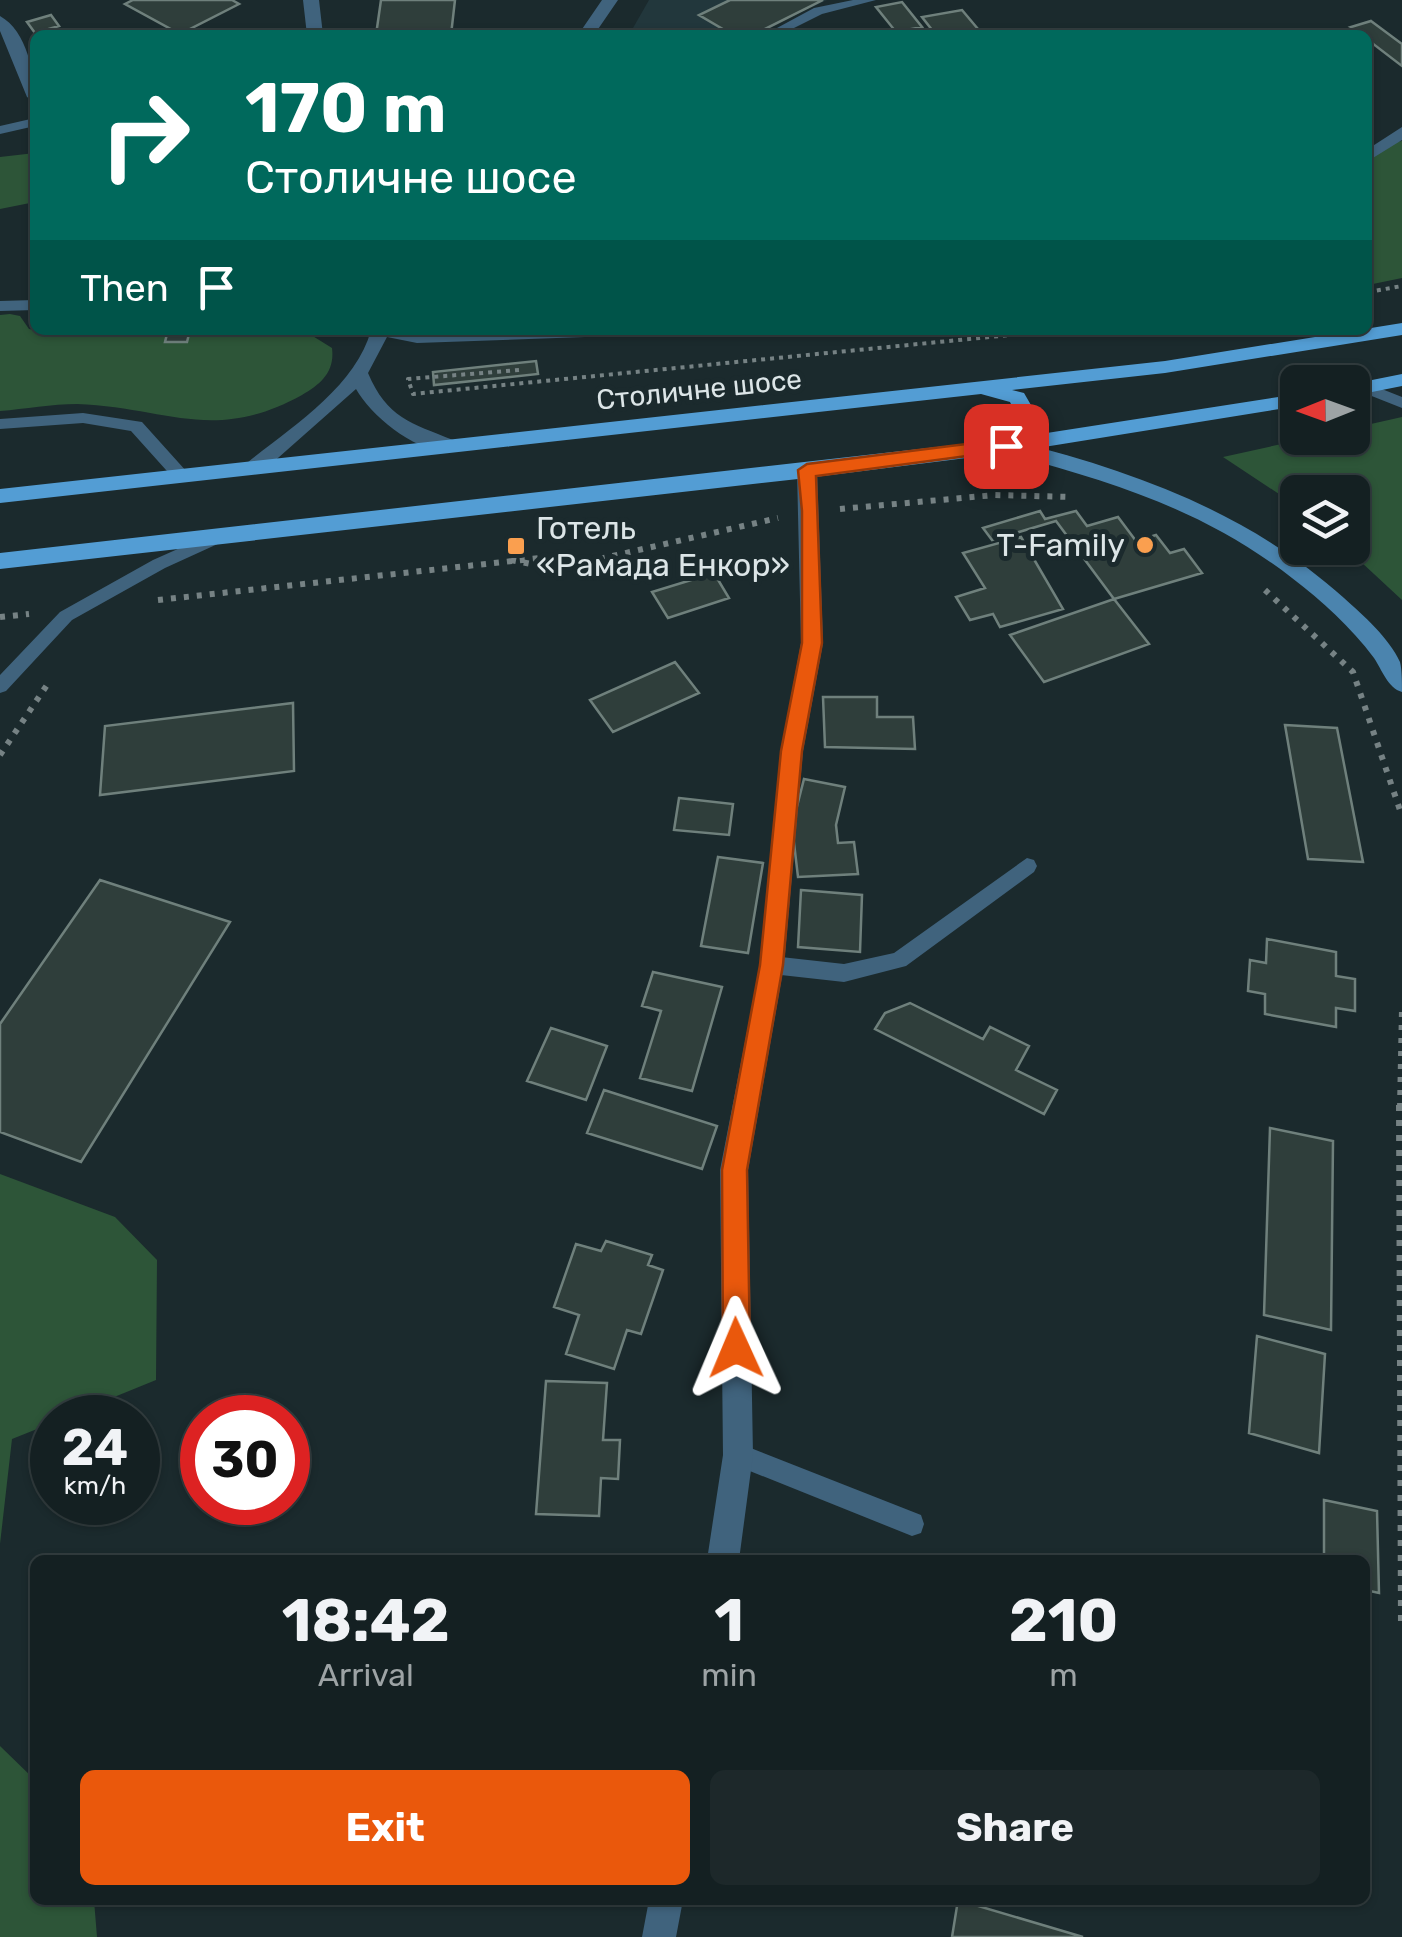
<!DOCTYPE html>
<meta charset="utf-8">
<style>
body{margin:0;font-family:Rubik,sans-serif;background:#1d282a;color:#f1f3f6;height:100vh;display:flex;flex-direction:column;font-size:38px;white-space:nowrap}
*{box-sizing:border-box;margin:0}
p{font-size:32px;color:#9da3a5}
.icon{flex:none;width:55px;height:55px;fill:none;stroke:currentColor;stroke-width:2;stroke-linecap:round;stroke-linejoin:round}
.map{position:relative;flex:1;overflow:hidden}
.side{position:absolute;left:30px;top:1555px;width:1340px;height:350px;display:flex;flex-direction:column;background:#142022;border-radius:15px;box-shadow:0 2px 8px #0004,0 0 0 2px #333e40}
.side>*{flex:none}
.banner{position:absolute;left:30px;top:30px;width:1342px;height:305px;border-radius:15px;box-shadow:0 2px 8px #0004,0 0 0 2px #333e40;background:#00695c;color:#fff;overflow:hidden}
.needle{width:65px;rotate:269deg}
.buttons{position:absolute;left:1280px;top:365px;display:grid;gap:20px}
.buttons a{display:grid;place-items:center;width:90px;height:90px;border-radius:15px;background:#142022;box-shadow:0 2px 8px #0004,0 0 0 2px #333e40;font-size:50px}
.speed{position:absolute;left:30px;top:1395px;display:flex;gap:20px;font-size:50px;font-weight:700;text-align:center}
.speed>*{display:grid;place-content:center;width:130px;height:130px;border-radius:50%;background:#142022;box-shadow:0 2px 8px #0004,0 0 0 2px #333e40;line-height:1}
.speed small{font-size:25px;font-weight:400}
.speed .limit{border:15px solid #d22;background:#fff;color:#111}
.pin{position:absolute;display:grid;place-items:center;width:85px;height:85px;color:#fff;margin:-42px;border-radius:20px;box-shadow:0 5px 15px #0006}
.me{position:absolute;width:110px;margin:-55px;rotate:359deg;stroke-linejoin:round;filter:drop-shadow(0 0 8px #0008)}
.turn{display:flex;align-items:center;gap:35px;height:210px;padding:0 50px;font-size:45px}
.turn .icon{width:130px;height:130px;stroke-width:2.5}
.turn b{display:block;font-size:70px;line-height:85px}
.then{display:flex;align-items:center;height:95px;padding:0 50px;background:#0003;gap:20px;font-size:38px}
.eta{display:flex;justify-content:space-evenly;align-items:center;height:170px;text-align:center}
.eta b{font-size:60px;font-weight:700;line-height:70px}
.action{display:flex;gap:20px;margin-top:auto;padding:20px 50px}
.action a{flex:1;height:115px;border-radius:15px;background:#ea580c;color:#fff;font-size:40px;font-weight:700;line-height:115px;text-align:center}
.action a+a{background:#1d282a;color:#f1f3f6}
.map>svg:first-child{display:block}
</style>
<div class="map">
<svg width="1402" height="1937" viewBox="0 0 1402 1937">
<rect width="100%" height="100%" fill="#1b2a2d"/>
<!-- built -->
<path fill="#22373c" d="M 649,0 L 827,0 L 753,35 L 629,35 Z"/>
<!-- green -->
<path fill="#2d5538" d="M 1402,141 L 1402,278 L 1368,285 L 1368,153 L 1380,144 Z
M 35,153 L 35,202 L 0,209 L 0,157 Z
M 10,314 L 20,316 L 29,329 L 35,330 L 303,330 L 332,348 C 335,372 321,384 302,395 C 213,444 166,407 77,404 C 52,404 25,409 0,411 L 0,315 Z
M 1402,417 L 1402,600 L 1346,548 L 1352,548 L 1352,492 L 1298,492 L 1297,506 L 1223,457 L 1309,438 L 1352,438 L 1353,428 Z
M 0,1174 L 115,1217 L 157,1260 L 156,1380 L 65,1417 L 52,1418 L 52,1423 L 12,1439 L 0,1544 Z
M 0,1746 L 35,1780 L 35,1900 L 94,1900 L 97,1937 L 0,1937 Z"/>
<!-- building -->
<path fill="#2f3e3b" stroke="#6f807c" stroke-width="2.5" d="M 133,0 L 232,0 L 239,4 L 180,34 L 125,4 Z
M 381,0 L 455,0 L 451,35 L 376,35 Z
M 730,0 L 823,0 L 753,35 L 733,35 L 699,15 Z
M 902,2 L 922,27 L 896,32 L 876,7 Z
M 962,10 L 983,35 L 936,35 L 922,17 Z
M 51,15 L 59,26 L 35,33 L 27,22 Z
M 1371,21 L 1402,44 L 1402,66 L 1368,40 L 1368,35 L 1351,27 Z
M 168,330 L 190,330 L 187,342 L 165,342 Z
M 536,361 L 538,374 L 434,385 L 433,372 Z
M 1040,511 L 1045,519 L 1076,511 L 1087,526 L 1118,517 L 1136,541 L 1156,535 L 1170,553 L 1184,549 L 1202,573 L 1114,599 L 1056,521 L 992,540 L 983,528 Z
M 1021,537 L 1063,609 L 1000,627 L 993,614 L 970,620 L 956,597 L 985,588 L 963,553 Z
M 714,573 L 729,598 L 668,618 L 652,592 Z
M 1114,599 L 1149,644 L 1044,682 L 1010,635 Z
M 675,662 L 699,693 L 613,732 L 590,700 Z
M 823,697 L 877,697 L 877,717 L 913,717 L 915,749 L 825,747 Z
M 293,703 L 294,771 L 100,795 L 105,726 Z
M 1285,725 L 1337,728 L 1363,862 L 1308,859 Z
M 804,779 L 845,787 L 836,825 L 838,843 L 854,842 L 858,874 L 798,877 L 792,826 Z
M 679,798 L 733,804 L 729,835 L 674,830 Z
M 718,857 L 763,863 L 748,953 L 701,946 Z
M 100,880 L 230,922 L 81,1162 L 0,1132 L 0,1024 Z
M 801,890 L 862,895 L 860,952 L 798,947 Z
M 1267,939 L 1336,952 L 1336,976 L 1355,979 L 1355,1011 L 1336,1008 L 1336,1027 L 1265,1014 L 1265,994 L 1248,991 L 1250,960 L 1266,963 Z
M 653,972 L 722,987 L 692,1091 L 640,1078 L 661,1011 L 642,1006 Z
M 910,1003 L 983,1039 L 990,1027 L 1029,1046 L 1016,1070 L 1057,1090 L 1044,1114 L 875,1029 L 885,1013 Z
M 551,1028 L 607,1046 L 586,1100 L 527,1081 Z
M 604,1090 L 717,1126 L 702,1169 L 587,1133 Z
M 1270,1128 L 1333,1141 L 1331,1330 L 1264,1315 Z
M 606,1241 L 652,1255 L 648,1265 L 663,1270 L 641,1334 L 627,1330 L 614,1369 L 566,1354 L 579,1315 L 554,1307 L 576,1244 L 601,1251 Z
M 1257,1336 L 1325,1354 L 1319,1453 L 1249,1433 Z
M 546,1381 L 607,1383 L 603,1440 L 620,1440 L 618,1479 L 601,1478 L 599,1516 L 536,1514 Z
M 1324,1500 L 1377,1511 L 1379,1593 L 1365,1590 L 1365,1560 L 1324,1560 Z
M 958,1900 L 1083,1937 L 952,1937 Z"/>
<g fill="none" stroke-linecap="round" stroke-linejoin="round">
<!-- path-far2 -->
<path stroke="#768284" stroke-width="4" stroke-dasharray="4 5" stroke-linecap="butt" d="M 1368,292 L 1402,286
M 519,370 L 408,379 L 413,394 L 1060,330"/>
<!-- path-far1 -->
<path stroke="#768284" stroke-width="6" stroke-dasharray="5 8" stroke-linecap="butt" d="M 840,509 L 995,495 L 1072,497
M 511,560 L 556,569 L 778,518
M 1265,590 L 1353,672 L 1402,816
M 158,600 L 549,557
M 0,617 L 29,614
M 0,755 L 49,682
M 1400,1108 L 1402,1009"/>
<!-- path -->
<path stroke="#768284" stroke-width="8" stroke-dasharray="6 9" stroke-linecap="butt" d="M 1400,1105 L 1402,1627"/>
<!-- lane -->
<path fill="#40637d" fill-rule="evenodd" d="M 853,0 L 876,0 L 822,14 L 780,35 L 764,35 L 814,8 Z
M 35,118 L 35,126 L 0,134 L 0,126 Z
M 35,300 L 35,310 L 0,311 L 0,301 Z
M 1364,382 L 1402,397 L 1402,408 L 1359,391 L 1359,383 Z
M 83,413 L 142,422 L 187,472 L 187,480 L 175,480 L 131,431 L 83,423 L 0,429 L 0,419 Z
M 216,532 L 222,534 L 222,542 L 165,568 L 72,620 L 6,691 L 0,693 L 0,675 L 60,612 L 153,560 Z
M 1027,858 L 1034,860 L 1037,866 L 1034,872 L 906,966 L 844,982 L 772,974 L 765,971 L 762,965 L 765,959 L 772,956 L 844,964 L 894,953 Z
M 738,1443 L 921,1515 L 924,1524 L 921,1533 L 912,1536 L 730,1463 L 726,1455 L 730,1447 Z"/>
<!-- street -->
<path fill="#40637d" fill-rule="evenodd" d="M 303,0 L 319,0 L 323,35 L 307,35 Z
M 602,0 L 618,0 L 594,35 L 578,35 Z
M 0,16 C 27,31 35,74 35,102 L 27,97 L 0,31 Z
M 1402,127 L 1402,140 L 1368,161 L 1368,149 Z
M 371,330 L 622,330 L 613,336 L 417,343 L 387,337 L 368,373 C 387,418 411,423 453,440 L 453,450 C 420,457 371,416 356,389 L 261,473 L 247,473 L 247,463 C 291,427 356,387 371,330 Z
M 807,464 L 817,471 L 823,643 L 803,751 L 784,965 L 748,1170 L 753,1455 L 739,1560 L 707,1560 L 723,1455 L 720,1170 L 760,965 L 781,751 L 801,643 L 797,471 Z
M 649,1900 L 683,1900 L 676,1937 L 642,1937 Z"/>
<!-- secondary -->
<path fill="#4b84ae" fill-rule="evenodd" d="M 1006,439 C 1131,470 1247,511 1344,598 C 1364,616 1389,638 1400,662 C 1402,670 1402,683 1402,692 C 1388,688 1382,670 1374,658 C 1351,627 1322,601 1292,578 C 1200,507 1108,481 999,451 L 999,441 Z"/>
<!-- primary -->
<path fill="#539dd4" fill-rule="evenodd" d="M 1402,323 L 1402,335 L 1165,373 L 1012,390 L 1024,393 L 1035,412 L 1021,437 L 1298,394 L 1298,406 L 1006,453 L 807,478 L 0,569 L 0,553 L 999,440 L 1015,412 L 1010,402 L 981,394 L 0,503 L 0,489 L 1165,361 Z
M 1402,374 L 1402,386 L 1352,396 L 1352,384 Z"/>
</g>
<!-- route -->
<path fill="#ea580c" stroke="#983908" stroke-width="2.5" d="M 1006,439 L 1014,446 L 1012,450 L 816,476 L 822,643 L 802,751 L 783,965 L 747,1170 L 750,1348 L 746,1357 L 736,1361 L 727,1357 L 723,1348 L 722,1170 L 760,965 L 781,751 L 802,643 L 802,511 L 798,470 L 807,464 Z"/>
<!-- markers -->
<g fill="#fa9f4f" stroke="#1b2a2d" stroke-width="4">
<circle cx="1145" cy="545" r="10"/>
<rect x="506" y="536" width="20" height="20" rx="5"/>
</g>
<g text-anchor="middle" stroke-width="10" stroke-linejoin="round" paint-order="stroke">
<!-- far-street labels -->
<g font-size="28" fill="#dce5e7" stroke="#1b2a2d">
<text transform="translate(699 389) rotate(-6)" y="10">Столичне шосе</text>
</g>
<!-- poi labels -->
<g font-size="32" fill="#dce5e7" stroke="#1b2a2d" text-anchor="start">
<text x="536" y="539">Готель<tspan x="536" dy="37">«Рамада Енкор»</tspan></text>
<text x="1125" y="556" text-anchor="end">T-Family</text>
</g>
</g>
</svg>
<div class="buttons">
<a><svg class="needle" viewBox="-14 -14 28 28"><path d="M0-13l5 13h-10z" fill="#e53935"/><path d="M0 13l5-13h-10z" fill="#9da3a5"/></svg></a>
<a><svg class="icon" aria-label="layers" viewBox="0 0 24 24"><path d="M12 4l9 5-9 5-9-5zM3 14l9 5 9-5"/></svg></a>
</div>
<div class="speed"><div>24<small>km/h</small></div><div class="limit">30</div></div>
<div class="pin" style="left:1006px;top:446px;background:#d93025"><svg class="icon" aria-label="arrive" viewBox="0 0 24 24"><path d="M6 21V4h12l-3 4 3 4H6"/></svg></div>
<svg class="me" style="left:736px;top:1348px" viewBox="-20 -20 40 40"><path d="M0-17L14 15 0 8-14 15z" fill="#ea580c" stroke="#fff" stroke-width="4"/></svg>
<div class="banner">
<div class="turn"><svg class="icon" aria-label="right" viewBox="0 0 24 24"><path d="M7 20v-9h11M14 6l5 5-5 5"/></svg><div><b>170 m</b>Столичне шосе</div></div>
<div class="then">Then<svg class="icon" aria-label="arrive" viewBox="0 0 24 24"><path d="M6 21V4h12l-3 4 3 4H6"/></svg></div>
</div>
<section class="side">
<div class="eta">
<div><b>18:42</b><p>Arrival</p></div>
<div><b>1</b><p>min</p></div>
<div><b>210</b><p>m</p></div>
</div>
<div class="action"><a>Exit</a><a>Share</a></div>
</section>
</div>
